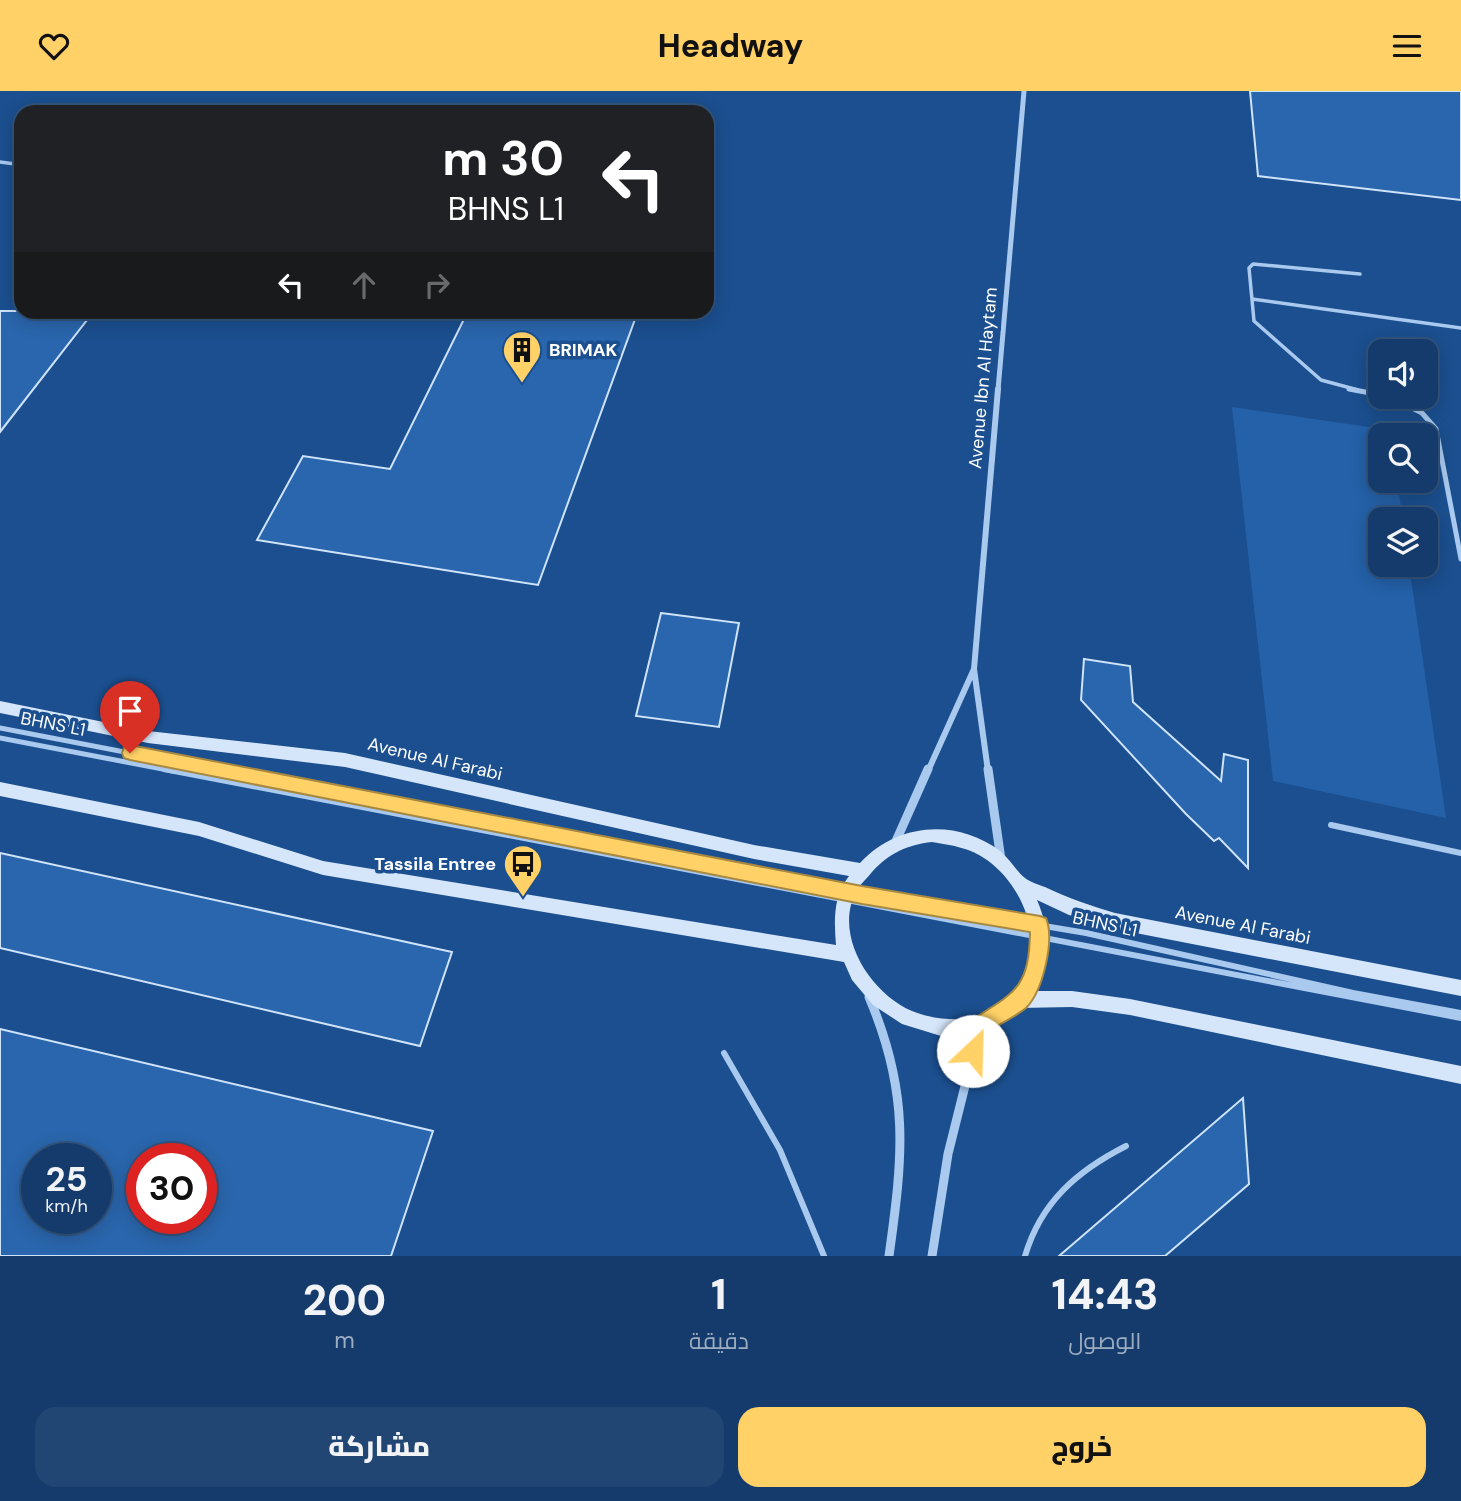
<!DOCTYPE html>
<html lang="ar">
<meta charset="utf-8">
<style>
body{margin:0;font-family:"DM Sans",Cairo,sans-serif;background:#214673;color:#f1f3f6;direction:rtl;height:100vh;display:flex;flex-direction:column;font-size:26px;white-space:nowrap}
*{box-sizing:border-box;margin:0}
p{font-size:23px;color:#9dadc1}
.icon{flex:none;width:38px;height:38px;fill:none;stroke:currentColor;stroke-width:2;stroke-linecap:round;stroke-linejoin:round}
.map{position:relative;height:1165px;overflow:hidden;direction:ltr}
.drawer{display:flex;flex-direction:column;background:#143b6b;flex:1}
.drawer>*{flex:none}
.top-card{position:absolute;left:14px;top:14px;width:700px;height:214px;border-radius:21px;box-shadow:0 4px 18px #0003,0 0 0 2px #33557e;direction:rtl;background:#202124;color:#fff;overflow:hidden}
.fabs{position:absolute;left:1368px;top:248px;display:grid;gap:14px}
.fabs a{display:grid;place-items:center;width:70px;height:70px;border-radius:14px;background:#143b6b;box-shadow:0 4px 18px #0003,0 0 0 2px #33557e;font-size:35px}
.speed{position:absolute;left:21px;top:1052px;display:flex;gap:14px;font-size:35px;font-weight:700;text-align:center}
.speed>*{display:grid;place-content:center;width:91px;height:91px;border-radius:50%;background:#143b6b;box-shadow:0 4px 18px #0003,0 0 0 2px #33557e;line-height:1}
.speed small{font-size:18px;font-weight:400}
.speed .limit{border:10px solid #d22;background:#fff;color:#111}
.pin{position:absolute;display:grid;place-items:center;width:60px;height:60px;color:#fff;margin:-72px -30px;border-radius:50% 50% 50% 0;rotate:-45deg;box-shadow:0 0 7px #0007}
.pin .icon{rotate:45deg}
.me{position:absolute;width:77px;margin:-38px;rotate:24deg;stroke-linejoin:round;filter:drop-shadow(0 0 5px #0008)}
.turn{display:flex;align-items:center;gap:24px;height:147px;padding:0 35px;font-size:32px}
.turn .icon{width:91px;height:91px;stroke-width:2.5}
.turn b{display:block;font-size:49px;line-height:60px}
.lanes{display:flex;align-items:center;height:66px;padding:0 35px;background:#0003;justify-content:center;gap:35px;direction:ltr}
.lanes .off{opacity:.35}
.eta{display:flex;justify-content:space-evenly;align-items:center;height:119px;text-align:center}
.eta b{font-size:42px;font-weight:800;line-height:49px}
.cta{display:flex;gap:14px;margin-top:auto;padding:14px 35px}
.cta a{flex:1;height:80px;border-radius:21px;background:#ffd166;color:#111;font-size:28px;font-weight:800;line-height:80px;text-align:center}
.cta a+a{background:#214673;color:#f1f3f6}
header{display:flex;justify-content:space-between;align-items:center;height:91px;padding:0 35px;background:#ffd166;color:#111;font-size:32px;font-weight:800}
.map>svg:first-child{display:block}
</style>
<header><svg class="icon" aria-label="menu" viewBox="0 0 24 24"><path d="M4 6h16M4 12h16M4 18h16"/></svg>Headway<svg class="icon" aria-label="heart" viewBox="0 0 24 24"><path d="M12 20l-8-8c-3-5 5-10 8-4 3-6 11-1 8 4z"/></svg></header>
<div class="map">
<svg width="1461" height="1165" viewBox="0 0 1461 1165">
<rect width="100%" height="100%" fill="#1b4f8f"/>
<!-- green -->
<path fill="#2461a8" d="M 1232,316 L 1389,339 L 1390,345 L 1381,345 L 1381,390 L 1397,390 L 1403,429 L 1381,429 L 1381,474 L 1409,474 L 1446,727 L 1273,690 Z"/>
<!-- building -->
<path fill="#2a66ad" stroke="#cfe3fa" stroke-width="2" fill-rule="evenodd" d="M 1250,0 L 1461,0 L 1461,109 L 1258,85 Z
M 0,220 L 94,220 L 0,341 Z
M 468,220 L 638,220 L 538,494 L 257,449 L 303,365 L 390,378 Z
M 661,522 L 739,532 L 719,636 L 636,625 Z
M 1084,568 L 1130,575 L 1133,611 L 1221,690 L 1224,663 L 1248,669 L 1248,777 L 1219,747 L 1214,750 L 1186,723 L 1081,609 Z
M 0,762 L 452,861 L 420,955 L 0,857 Z
M 0,938 L 433,1040 L 391,1165 L 0,1165 ZM 37,1068 L 96,1068 L 96,1127 L 37,1127 ZM 142,1068 L 201,1068 L 201,1127 L 142,1127 Z
M 1243,1007 L 1249,1093 L 1165,1165 L 1059,1165 Z"/>
<g fill="none" stroke-linecap="round" stroke-linejoin="round">
<!-- lane-far2 -->
<path stroke="#a9c9ee" stroke-width="3.5" d="M 0,71 L 15,73
M 1252,208 L 1461,237
M 1358,299 L 1321,289 L 1254,230 L 1249,177 L 1253,173 L 1360,183"/>
<!-- lane-far1 -->
<path stroke="#a9c9ee" stroke-width="5" d="M 1349,298 L 1381,304
M 1390,306 L 1422,322 L 1436,338 L 1461,468
M 0,637 L 223,680
M 0,647 L 173,680"/>
<!-- lane -->
<path stroke="#a9c9ee" stroke-width="6" d="M 164,678 L 1461,927
M 214,678 L 877,807 L 1086,842 L 1353,902 L 1461,922
M 1331,734 L 1461,762
M 724,962 L 780,1059 L 824,1165
M 1025,1165 C 1041,1111 1077,1080 1126,1055"/>
<!-- street-far2 -->
<path stroke="#a9c9ee" stroke-width="5" d="M 998,299 L 1024,0"/>
<!-- street-far1 -->
<path stroke="#a9c9ee" stroke-width="6" d="M 928,680 L 974,578
M 988,680 L 974,578 L 998,298"/>
<!-- street -->
<path stroke="#a9c9ee" stroke-width="9" d="M 988,678 L 1001,769
M 896,750 L 928,678
M 869,906 C 910,1002 903,1065 889,1165
M 932,1165 L 948,1063 L 980,935"/>
<!-- secondary -->
<path fill="#d6e6fa" fill-rule="evenodd" d="M 0,610 L 148,640 L 345,662 L 754,754 L 860,772 C 897,732 956,727 1000,760 C 1010,768 1016,780 1025,787 C 1030,791 1039,794 1045,796 C 1068,807 1091,815 1115,822 L 1461,889 L 1461,905 L 1115,838 L 1069,824 L 1037,809 C 1050,839 1052,871 1034,900 L 1072,900 L 1130,908 L 1461,975 L 1461,993 L 1130,924 L 1072,916 L 1019,917 L 997,934 L 980,942 L 941,945 L 902,933 L 873,914 L 852,889 L 844,871 L 323,784 L 199,745 L 0,705 L 0,691 L 199,731 L 323,770 L 836,854 C 834,830 833,805 849,785 L 754,768 L 345,676 L 148,652 L 0,622 ZM 932,751 C 951,754 971,757 987,769 C 1030,800 1051,869 1006,907 C 997,914 986,925 975,927 C 954,930 931,928 912,920 C 870,902 831,842 858,797 C 862,792 868,786 872,781 C 889,762 907,754 932,751 Z"/>
</g>
<!-- route -->
<path fill="#ffd166" stroke="#a68842" stroke-width="2" d="M 130,654 L 862,795 L 1040,825 L 1046,827 C 1055,849 1043,900 1026,917 C 1015,926 1000,933 988,940 L 980,967 L 973,970 L 966,967 L 963,960 L 973,928 C 1016,901 1029,896 1030,841 L 862,813 L 130,669 L 124,667 L 122,662 L 124,656 Z"/>
<!-- icons -->
<defs>
<g id="building-pin" transform="scale(2.0125)"><path d="M0 17L-7.5 6A9.5 9.5 0 1 1 7.5 6Z" fill="#ffd166" stroke="#1b4f8f"/><path d="M-4-6H4V6H1V3H-1V6H-4ZM-2.5-4.3h1.7v1.8h-1.7ZM.8-4.3h1.7v1.8H.8ZM-2.5-1h1.7V.8h-1.7ZM.8-1h1.7V.8H.8Z" fill="#111"/></g>
<g id="bus-pin" transform="scale(2.0125)"><path d="M0 17L-7.5 6A9.5 9.5 0 1 1 7.5 6Z" fill="#ffd166" stroke="#1b4f8f"/><path d="M-5-6H5V4H4V6H2V4H-2V6H-4V4H-5ZM-3.5-4V0h7V-4ZM-3.5 1.2v1.5H-2V1.2ZM2 1.2v1.5H3.5V1.2Z" fill="#111"/></g>
</defs>
<g fill-rule="evenodd">
<use href="#building-pin" x="522" y="259"/>
<use href="#bus-pin" x="523" y="773"/>
</g>
<g text-anchor="middle" stroke-width="7" stroke-linejoin="round" paint-order="stroke">
<!-- poi labels -->
<g font-size="18" font-weight="bold" fill="#fff" stroke="#1b4f8f" text-anchor="start">
<text x="549" y="265">BRIMAK</text>
<text x="496" y="779" text-anchor="end">Tassila Entree</text>
</g>
<!-- street labels -->
<g font-size="18" fill="#fff" stroke="#1b4f8f">
<text transform="translate(983 287) rotate(-85)" y="6">Avenue Ibn Al Haytam</text>
<text transform="translate(53 633) rotate(11)" y="6">BHNS L1</text>
<text transform="translate(435 668) rotate(13)" y="6">Avenue Al Farabi</text>
<text transform="translate(1105 833) rotate(12)" y="6">BHNS L1</text>
<text transform="translate(1243 834) rotate(11)" y="6">Avenue Al Farabi</text>
</g>
</g>
</svg>
<div class="fabs">
<a><svg class="icon" aria-label="sound" viewBox="0 0 24 24"><path d="M4 9h4l5-4v14l-5-4H4zM17 9q2 3 0 6"/></svg></a>
<a><svg class="icon" aria-label="search" viewBox="0 0 24 24"><circle cx="10" cy="10" r="6"/><path d="M15 15l6 6"/></svg></a>
<a><svg class="icon" aria-label="layers" viewBox="0 0 24 24"><path d="M12 4l9 5-9 5-9-5zM3 14l9 5 9-5"/></svg></a>
</div>
<div class="speed"><div>25<small>km/h</small></div><div class="limit">30</div></div>
<div class="pin" style="left:130px;top:662px;background:#d93025"><svg class="icon" aria-label="arrive" viewBox="0 0 24 24"><path d="M6 21V4h12l-3 4 3 4H6"/></svg></div>
<svg class="me" style="left:973px;top:960px" viewBox="-20 -20 40 40"><circle r="19" fill="#fff"/><path d="M0-13L10 11 0 6-10 11z" fill="#ffd166"/></svg>
<div class="top-card">
<div class="turn"><svg class="icon" aria-label="left" viewBox="0 0 24 24"><path d="M17 20v-9H6M10 6l-5 5 5 5"/></svg><div><b>30 m</b>BHNS L1</div></div>
<div class="lanes"><svg class="icon" aria-label="left" viewBox="0 0 24 24"><path d="M17 20v-9H6M10 6l-5 5 5 5"/></svg><svg class="icon off" aria-label="ahead" viewBox="0 0 24 24"><path d="M12 20V5M6 11l6-6 6 6"/></svg><svg class="icon off" aria-label="right" viewBox="0 0 24 24"><path d="M7 20v-9h11M14 6l5 5-5 5"/></svg></div>
</div>
</div>
<section class="drawer">
<div class="eta">
<div><b>14:43</b><p>الوصول</p></div>
<div><b>1</b><p>دقيقة</p></div>
<div><b>200</b><p>m</p></div>
</div>
<div class="cta"><a>خروج</a><a>مشاركة</a></div>
</section>
